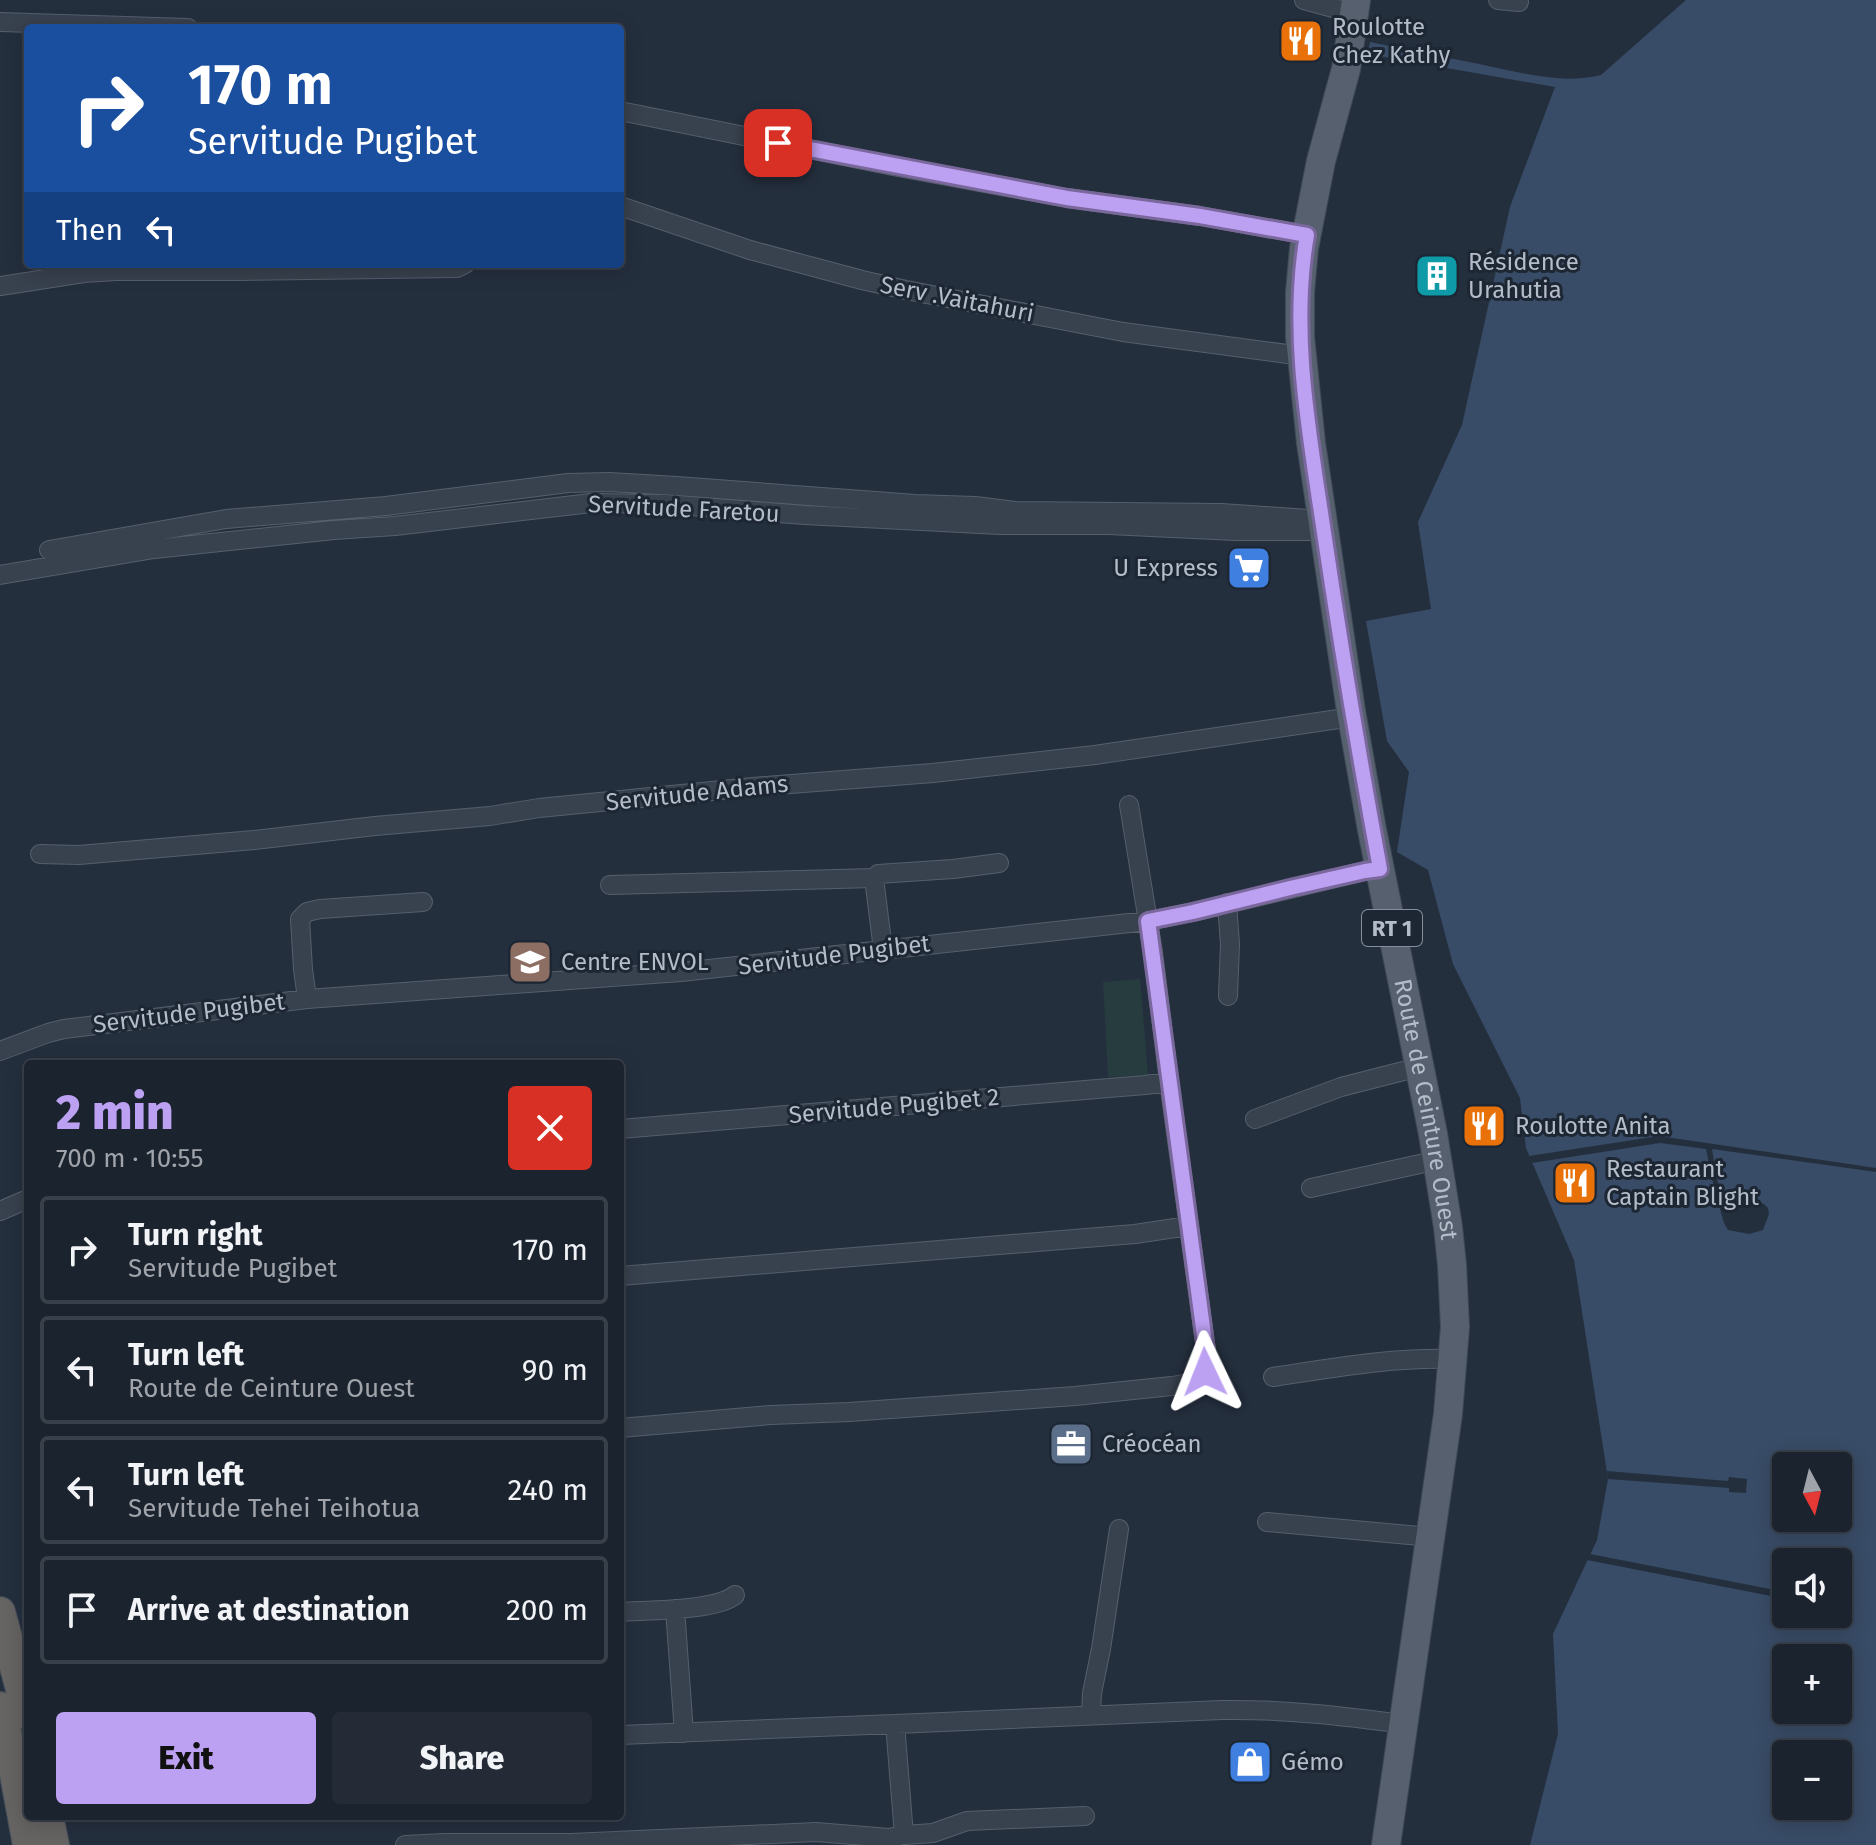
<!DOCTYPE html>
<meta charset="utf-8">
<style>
body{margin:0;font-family:"Fira Sans",sans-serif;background:#242b36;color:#f1f3f6;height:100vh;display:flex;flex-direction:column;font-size:30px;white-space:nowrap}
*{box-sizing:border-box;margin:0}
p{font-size:26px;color:#a0a4aa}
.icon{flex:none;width:44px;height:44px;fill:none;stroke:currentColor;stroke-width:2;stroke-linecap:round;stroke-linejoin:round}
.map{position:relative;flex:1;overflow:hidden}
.side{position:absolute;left:24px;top:1060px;width:600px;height:760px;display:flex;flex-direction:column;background:#1b232e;border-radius:8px;box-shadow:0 4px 20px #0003,0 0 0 2px #39404a}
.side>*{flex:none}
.hud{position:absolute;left:24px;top:24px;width:600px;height:244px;border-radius:8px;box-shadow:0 4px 20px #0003,0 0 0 2px #39404a;background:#1a4fa0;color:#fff;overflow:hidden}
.needle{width:52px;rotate:173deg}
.fabs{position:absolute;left:1772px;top:1452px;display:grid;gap:16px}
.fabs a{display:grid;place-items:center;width:80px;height:80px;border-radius:8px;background:#1b232e;box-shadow:0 4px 20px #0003,0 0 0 2px #39404a;font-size:40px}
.pin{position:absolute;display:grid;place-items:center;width:68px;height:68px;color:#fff;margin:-34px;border-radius:16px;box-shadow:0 4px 12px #0006}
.me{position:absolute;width:88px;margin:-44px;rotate:358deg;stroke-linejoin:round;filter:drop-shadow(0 0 6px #0008)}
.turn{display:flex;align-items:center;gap:28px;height:168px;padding:0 32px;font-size:36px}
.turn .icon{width:104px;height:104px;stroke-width:2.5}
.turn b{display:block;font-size:56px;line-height:68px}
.then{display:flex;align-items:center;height:76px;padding:0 32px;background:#0003;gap:16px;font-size:30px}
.round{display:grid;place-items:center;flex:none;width:84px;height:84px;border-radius:8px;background:#242b36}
.head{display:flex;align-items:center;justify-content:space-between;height:136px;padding:0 32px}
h1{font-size:48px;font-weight:800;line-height:60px;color:#bca0f2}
.cta{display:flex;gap:16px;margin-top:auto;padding:16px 32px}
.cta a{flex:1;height:92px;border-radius:8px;background:#bca0f2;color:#111;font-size:32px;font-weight:800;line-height:92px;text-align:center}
.cta a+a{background:#242b36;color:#f1f3f6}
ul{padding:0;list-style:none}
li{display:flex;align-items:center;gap:24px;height:108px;margin:0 16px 12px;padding:0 16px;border:4px solid #39404a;border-radius:8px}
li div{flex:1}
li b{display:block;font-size:30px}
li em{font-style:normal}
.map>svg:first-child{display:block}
</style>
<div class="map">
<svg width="1876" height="1845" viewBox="0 0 1876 1845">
<rect width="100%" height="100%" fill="#242f3e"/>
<!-- green -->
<path fill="#263c3f" d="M 1140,979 L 1148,1075 L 1108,1077 L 1103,982 Z"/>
<!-- water -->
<path fill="#394c67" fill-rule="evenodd" d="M 1686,0 L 1876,0 L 1876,1845 L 1530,1845 L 1558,1734 L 1553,1634 L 1597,1540 L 1608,1479 L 1574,1260 L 1526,1148 L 1520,1098 L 1453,964 L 1428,870 L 1397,852 L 1409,772 L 1387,741 L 1366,621 L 1431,609 L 1418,522 L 1462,425 L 1510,207 L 1555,87 L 1368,54 L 1370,42 C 1406,49 1442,57 1479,64 C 1518,72 1561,85 1601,75 ZM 1786,1466 L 1838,1466 L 1838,1518 L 1786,1518 ZM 1786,1562 L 1838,1562 L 1838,1614 L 1786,1614 ZM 1786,1658 L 1838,1658 L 1838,1710 L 1786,1710 ZM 1786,1754 L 1838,1754 L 1838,1806 L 1786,1806 Z"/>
<!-- pier -->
<path fill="#242f3e" d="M 1659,1136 L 1876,1168 L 1876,1172 L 1712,1149 L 1717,1179 L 1723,1196 L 1755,1202 L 1764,1204 L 1768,1208 L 1769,1214 L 1763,1230 L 1749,1234 L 1728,1230 L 1724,1223 L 1715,1192 L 1706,1149 L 1660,1143 L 1532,1163 L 1529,1156 Z
M 1607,1471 L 1728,1481 L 1729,1477 L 1747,1479 L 1746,1493 L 1729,1492 L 1729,1488 L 1608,1479 Z
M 1590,1554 L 1775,1590 L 1778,1576 L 1786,1578 L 1786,1599 L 1587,1560 Z"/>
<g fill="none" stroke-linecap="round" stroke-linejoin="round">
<!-- minor casing -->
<g stroke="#565f6c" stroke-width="20">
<path id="minor" d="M 1304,0 L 1355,14
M 1498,0 L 1519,2
M 0,22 L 188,28
M 620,111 L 893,166 L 1067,198 L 1200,216 L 1307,235
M 620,206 L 750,250 L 862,280 L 906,290 L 1123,332 L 1302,356
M 0,286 L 84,273 L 116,271 L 239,271 L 457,268 L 465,264
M 49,550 L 226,519 L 386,506 L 568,483 L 609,482 L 677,486 L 915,504 L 975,506 L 1015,511 L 1221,513 L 1322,520
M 0,575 L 154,549 L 334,530 L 395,526 L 591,503 L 665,504 L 805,515 L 1000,525 L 1109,525 L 1236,531 L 1323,531
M 40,854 L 79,855 L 254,840 L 375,826 L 490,816 L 539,808 L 753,787 L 933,773 L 1095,755 L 1352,717
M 610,885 L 874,878
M 1227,903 L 1230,944 L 1228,996
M 879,949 L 882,942 L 874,878 L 878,874 L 953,869 L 999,863
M 307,999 L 303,969 L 300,919 L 307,912 L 320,909 L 423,902
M 0,1051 L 48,1033 L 64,1029 L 307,999 L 681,972 L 1148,921 L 1193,912 L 1365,871 L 1380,869
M 1255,1119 L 1341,1087 L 1419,1067
M 620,1129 L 1145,1085 L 1169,1082
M 1311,1188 L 1438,1160
M 0,1211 L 28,1199
M 620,1276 L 1135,1234 L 1188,1226
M 1273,1377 C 1333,1368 1392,1357 1453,1359
M 620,1428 L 771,1415 L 849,1412 L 1075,1396 L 1172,1386 L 1196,1382 L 1200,1379 L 1205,1372 L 1206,1350 L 1169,1082 L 1153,952 L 1129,805
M 1267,1522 L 1431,1537
M 675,1609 L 684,1733
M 620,1612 C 647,1610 716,1611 735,1595
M 1091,1714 L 1092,1693 L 1101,1649 L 1119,1529
M 620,1735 C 821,1728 1021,1718 1222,1710 C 1283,1709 1343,1716 1403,1724
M 904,1835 L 933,1833 L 967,1821 L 1085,1816
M 405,1845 L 444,1843 L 571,1843 L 816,1832 L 889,1838 L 904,1835 L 895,1724"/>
</g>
<!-- primary casing -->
<g stroke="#414a57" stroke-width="30">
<g id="primary">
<path id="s1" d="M 1356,0 L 1346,69 L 1321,161 L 1304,248 L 1300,292 L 1300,337 L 1311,443 L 1351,711 L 1372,830 L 1433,1134 L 1448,1227 L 1452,1265 L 1455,1327 L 1448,1414 L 1386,1845"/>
</g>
</g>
<!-- trunk casing -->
<g stroke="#434c59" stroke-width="32">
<path id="trunk" d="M 0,1612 L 28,1715
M 0,1707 L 12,1758 L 28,1845
M 48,1816 L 54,1845"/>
</g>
<!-- minor -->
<use href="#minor" stroke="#38414e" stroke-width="18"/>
<!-- primary -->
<use href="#primary" stroke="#56606e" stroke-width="28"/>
<!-- trunk -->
<use href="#trunk" stroke="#656462" stroke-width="30"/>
</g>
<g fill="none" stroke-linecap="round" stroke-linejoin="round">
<!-- route casing -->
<g stroke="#7a689d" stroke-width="20">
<path id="route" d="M 778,143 L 1067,198 L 1200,216 L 1307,235 C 1290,331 1309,431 1323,526 C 1340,641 1359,755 1380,869 L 1365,871 L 1290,888 L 1193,912 L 1148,921 L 1206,1350 L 1205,1372"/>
</g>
<!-- route -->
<use href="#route" stroke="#bca0f2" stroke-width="14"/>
</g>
<!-- icons -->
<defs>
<g id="restaurant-square" transform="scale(2.3)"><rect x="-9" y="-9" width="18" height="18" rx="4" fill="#e8710a" stroke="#1d2633"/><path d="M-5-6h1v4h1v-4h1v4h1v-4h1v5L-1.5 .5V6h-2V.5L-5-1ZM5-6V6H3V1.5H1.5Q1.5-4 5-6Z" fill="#fff"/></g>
<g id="building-square" transform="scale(2.3)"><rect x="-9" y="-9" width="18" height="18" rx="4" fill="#0f9aa8" stroke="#1d2633"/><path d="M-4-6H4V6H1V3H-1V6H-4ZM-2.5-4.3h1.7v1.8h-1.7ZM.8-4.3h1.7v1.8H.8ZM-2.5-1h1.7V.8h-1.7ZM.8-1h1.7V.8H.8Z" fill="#fff"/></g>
<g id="supermarket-square" transform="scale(2.3)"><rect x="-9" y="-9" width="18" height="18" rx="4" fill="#3f7fe0" stroke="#1d2633"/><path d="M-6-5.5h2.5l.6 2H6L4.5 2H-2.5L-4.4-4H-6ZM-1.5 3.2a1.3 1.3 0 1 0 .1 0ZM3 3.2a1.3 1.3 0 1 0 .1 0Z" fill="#fff"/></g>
<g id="school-square" transform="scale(2.3)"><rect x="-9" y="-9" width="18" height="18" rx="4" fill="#8d6e63" stroke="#1d2633"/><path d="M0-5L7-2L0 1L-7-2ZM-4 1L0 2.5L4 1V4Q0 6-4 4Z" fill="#fff"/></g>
<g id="office-square" transform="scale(2.3)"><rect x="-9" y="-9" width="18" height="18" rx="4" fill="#5c6f8a" stroke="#1d2633"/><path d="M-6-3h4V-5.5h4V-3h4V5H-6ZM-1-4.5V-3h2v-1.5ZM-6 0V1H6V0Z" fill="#fff"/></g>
<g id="shop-square" transform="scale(2.3)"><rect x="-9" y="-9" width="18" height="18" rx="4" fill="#3f7fe0" stroke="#1d2633"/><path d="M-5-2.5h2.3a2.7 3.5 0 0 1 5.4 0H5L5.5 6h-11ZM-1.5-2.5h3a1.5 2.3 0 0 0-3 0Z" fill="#fff"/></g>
</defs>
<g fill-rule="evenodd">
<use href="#restaurant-square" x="1301" y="41"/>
<use href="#building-square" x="1437" y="276"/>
<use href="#supermarket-square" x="1249" y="568"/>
<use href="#school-square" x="530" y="962"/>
<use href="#restaurant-square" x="1484" y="1126"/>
<use href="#restaurant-square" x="1575" y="1183"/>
<use href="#office-square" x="1071" y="1444"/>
<use href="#shop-square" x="1250" y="1762"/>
</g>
<g text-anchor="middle" stroke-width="6" stroke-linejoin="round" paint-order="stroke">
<!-- shield labels -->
<rect fill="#1d2633" stroke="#878f9c" stroke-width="2" x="1362" y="910" width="60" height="36" rx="6"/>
<g font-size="22" font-weight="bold" fill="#b4bcc9">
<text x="1392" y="936">RT 1</text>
</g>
<!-- poi labels -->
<g font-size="24" fill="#b4bcc9" stroke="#1d2633" text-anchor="start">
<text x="1332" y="35">Roulotte<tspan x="1332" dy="28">Chez Kathy</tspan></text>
<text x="1468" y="270">Résidence<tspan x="1468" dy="28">Urahutia</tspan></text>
<text x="1218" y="576" text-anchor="end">U Express</text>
<text x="561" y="970">Centre ENVOL</text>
<text x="1515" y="1134">Roulotte Anita</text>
<text x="1606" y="1177">Restaurant<tspan x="1606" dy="28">Captain Blight</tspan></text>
<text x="1102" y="1452">Créocéan</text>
<text x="1281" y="1770">Gémo</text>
</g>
<!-- street labels -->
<g font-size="24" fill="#b4bcc9" stroke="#1d2633">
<text transform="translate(957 299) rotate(11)" y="8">Serv .Vaitahuri</text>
<text transform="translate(684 509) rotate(3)" y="8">Servitude Faretou</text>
<text transform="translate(697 793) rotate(-6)" y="8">Servitude Adams</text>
<text transform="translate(834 955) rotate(-7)" y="8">Servitude Pugibet</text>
<text transform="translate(189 1013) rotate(-7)" y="8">Servitude Pugibet</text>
<text transform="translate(894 1106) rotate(-5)" y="8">Servitude Pugibet 2</text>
<text dy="8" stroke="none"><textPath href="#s1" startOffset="1126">Route de Ceinture Ouest</textPath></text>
</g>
</g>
</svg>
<div class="fabs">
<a><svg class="needle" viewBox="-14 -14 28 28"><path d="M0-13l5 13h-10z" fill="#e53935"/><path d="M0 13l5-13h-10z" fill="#a0a4aa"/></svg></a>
<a><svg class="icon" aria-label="sound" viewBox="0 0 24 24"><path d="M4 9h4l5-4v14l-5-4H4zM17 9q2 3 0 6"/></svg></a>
<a>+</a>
<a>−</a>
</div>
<div class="pin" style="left:778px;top:143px;background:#d93025"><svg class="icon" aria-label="arrive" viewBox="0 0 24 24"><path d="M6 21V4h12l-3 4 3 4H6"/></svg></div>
<svg class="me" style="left:1205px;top:1372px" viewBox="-20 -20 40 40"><path d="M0-17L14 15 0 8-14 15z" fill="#bca0f2" stroke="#fff" stroke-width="4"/></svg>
<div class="hud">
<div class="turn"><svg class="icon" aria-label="right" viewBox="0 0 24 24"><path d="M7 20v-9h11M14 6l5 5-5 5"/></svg><div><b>170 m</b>Servitude Pugibet</div></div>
<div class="then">Then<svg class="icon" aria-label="left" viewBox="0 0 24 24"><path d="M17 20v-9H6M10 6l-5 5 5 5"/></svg></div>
</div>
<section class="side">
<div class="head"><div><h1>2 min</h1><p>700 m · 10:55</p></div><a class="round" style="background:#d93025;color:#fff"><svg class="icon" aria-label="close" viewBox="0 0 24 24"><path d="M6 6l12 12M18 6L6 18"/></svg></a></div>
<ul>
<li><svg class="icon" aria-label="right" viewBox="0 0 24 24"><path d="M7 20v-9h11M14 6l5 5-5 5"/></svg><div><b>Turn right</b><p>Servitude Pugibet</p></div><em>170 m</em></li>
<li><svg class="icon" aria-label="left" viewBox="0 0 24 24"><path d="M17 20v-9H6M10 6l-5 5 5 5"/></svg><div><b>Turn left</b><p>Route de Ceinture Ouest</p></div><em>90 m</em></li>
<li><svg class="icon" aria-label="left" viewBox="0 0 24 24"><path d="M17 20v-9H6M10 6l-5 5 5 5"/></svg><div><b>Turn left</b><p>Servitude Tehei Teihotua</p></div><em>240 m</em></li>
<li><svg class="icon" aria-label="arrive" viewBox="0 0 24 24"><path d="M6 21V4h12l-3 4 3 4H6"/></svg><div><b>Arrive at destination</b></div><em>200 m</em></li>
</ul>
<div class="cta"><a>Exit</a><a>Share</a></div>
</section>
</div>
